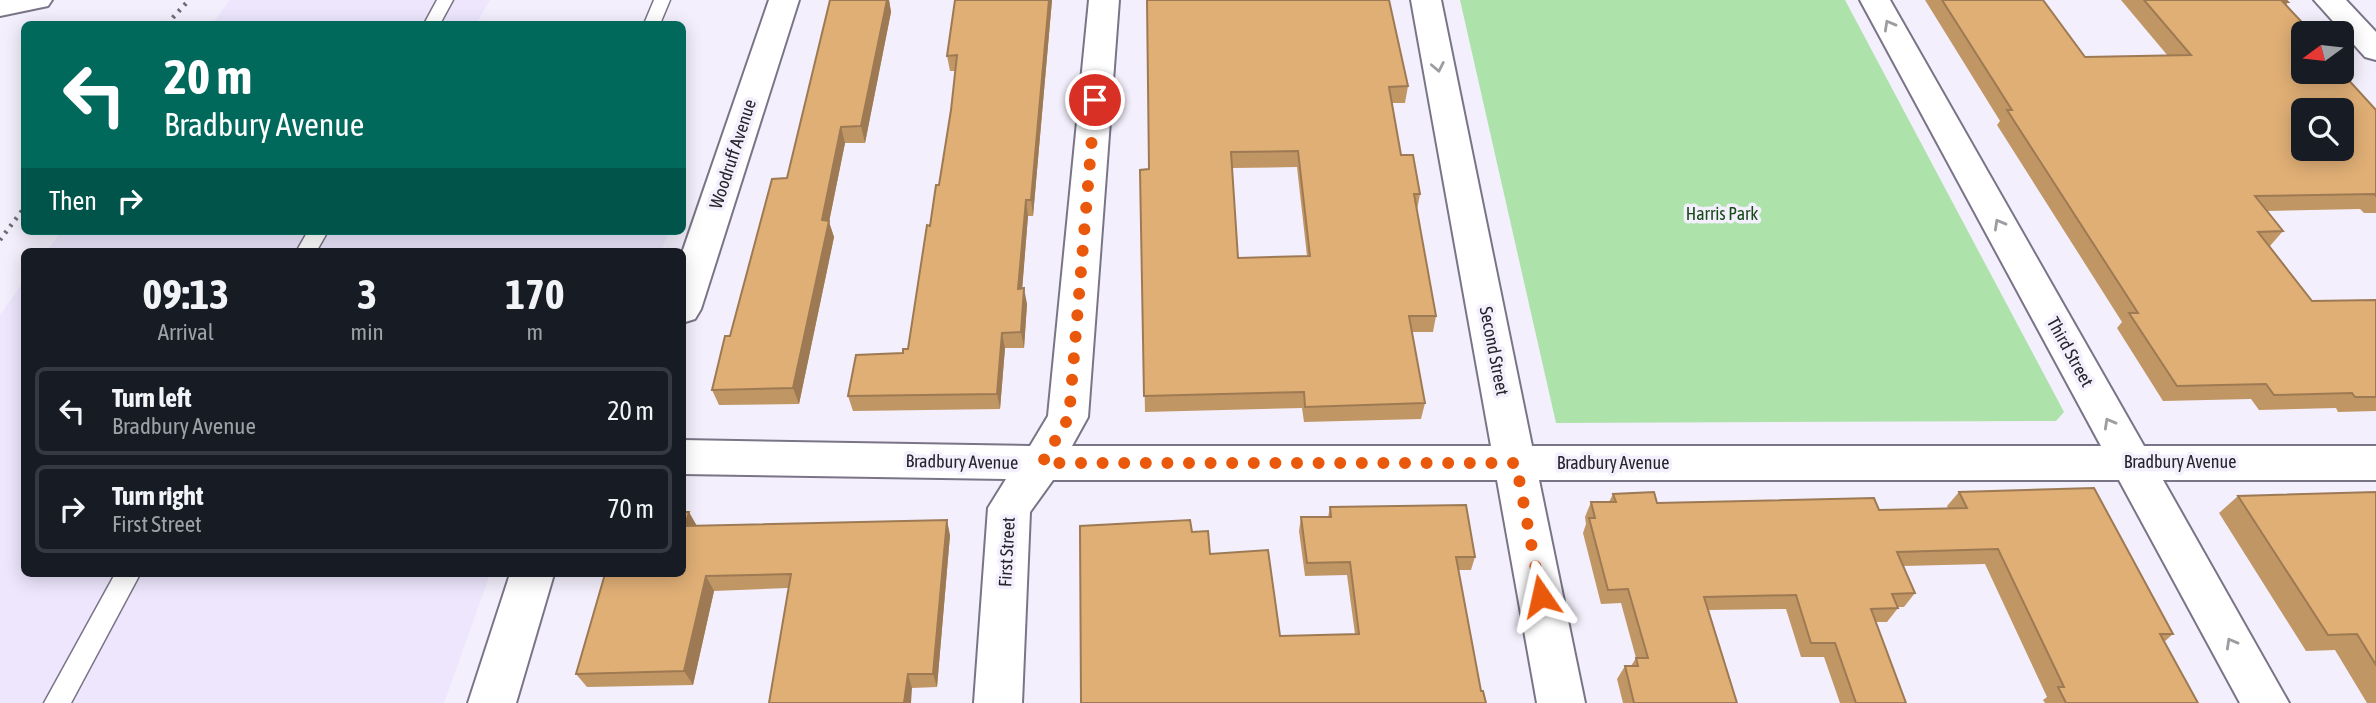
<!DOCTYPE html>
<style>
body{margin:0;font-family:"Asap Condensed",sans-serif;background:#242831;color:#f1f3f6;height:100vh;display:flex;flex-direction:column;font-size:26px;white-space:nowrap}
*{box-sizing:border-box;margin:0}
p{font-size:23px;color:#9ea1a6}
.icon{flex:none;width:38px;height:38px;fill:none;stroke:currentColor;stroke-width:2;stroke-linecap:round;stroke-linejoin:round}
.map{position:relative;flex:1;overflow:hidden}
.panel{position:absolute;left:21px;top:248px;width:665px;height:329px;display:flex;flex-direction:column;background:#171b24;border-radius:10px;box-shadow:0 4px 18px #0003}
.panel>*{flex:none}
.guide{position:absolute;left:21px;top:21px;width:665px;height:214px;border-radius:10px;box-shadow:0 4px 18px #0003;background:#00695c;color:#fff;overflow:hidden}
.needle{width:46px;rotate:255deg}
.controls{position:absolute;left:2291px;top:21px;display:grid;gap:14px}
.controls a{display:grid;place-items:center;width:63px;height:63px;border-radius:10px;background:#171b24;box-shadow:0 4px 18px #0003;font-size:35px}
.pin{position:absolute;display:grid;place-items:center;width:60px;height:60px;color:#fff;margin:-30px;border:4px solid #fff;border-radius:50%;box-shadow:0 2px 7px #0007}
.me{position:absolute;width:77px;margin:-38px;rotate:349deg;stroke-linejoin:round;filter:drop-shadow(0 0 5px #0008)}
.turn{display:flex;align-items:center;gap:24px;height:147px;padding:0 28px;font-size:32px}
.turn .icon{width:91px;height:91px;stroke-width:2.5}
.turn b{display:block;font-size:49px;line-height:60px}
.then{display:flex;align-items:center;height:66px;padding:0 28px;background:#0003;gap:14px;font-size:26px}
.eta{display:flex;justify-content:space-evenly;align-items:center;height:119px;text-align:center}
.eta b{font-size:42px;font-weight:700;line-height:49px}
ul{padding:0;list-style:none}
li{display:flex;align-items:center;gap:21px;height:88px;margin:0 14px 10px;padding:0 14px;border:4px solid #363941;border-radius:10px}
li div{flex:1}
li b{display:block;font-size:26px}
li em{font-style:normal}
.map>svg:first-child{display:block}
</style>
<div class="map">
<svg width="2376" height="703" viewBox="0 0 2376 703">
<rect width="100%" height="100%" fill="#f3effc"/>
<!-- built -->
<path fill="#ede6fd" d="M 230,0 L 490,0 L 476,24 L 212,24 Z
M 61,231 L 669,231 L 661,252 L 46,252 Z
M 24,281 L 24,574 L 490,574 L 444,703 L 0,703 L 0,315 Z"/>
<!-- green -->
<path fill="#aee2ab" d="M 1460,0 L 1845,0 L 2064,412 L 2056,421 L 1556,423 Z"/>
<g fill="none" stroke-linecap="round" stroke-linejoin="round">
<!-- service casing -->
<g stroke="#7a7487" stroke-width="3">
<path id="service" d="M 437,0 L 453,0 L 440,24 L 424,24 Z
M 654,0 L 670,0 L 660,24 L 644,24 Z
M 308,231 L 328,231 L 316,252 L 296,252 Z
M 115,574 L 140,574 L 71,703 L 44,703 Z"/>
</g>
<!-- minor casing -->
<g stroke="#7a7487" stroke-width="4">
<path id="minor" d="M 769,0 L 799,0 L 701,309 L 695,319 L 682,323 L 682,253 Z
M 1089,0 L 1119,0 L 1088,417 L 1072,446 L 1491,446 L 1411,0 L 1441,0 L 1532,446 L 2101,446 L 1860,0 L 1890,0 L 2144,446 L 2376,446 L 2376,480 L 2163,480 L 2289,703 L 2240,703 L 2119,480 L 1539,480 L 1585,703 L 1537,703 L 1497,480 L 1053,480 L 1030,512 L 1022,703 L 974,703 L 988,508 L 1006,479 L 682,474 L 682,440 L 1030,446 L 1048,416 Z
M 2314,0 L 2346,0 L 2376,32 L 2376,60 L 2365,57 Z
M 510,574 L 554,574 L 516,703 L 468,703 Z"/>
</g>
<!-- secondary casing -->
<g stroke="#7a7487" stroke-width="4">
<path id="secondary" d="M 0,0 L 52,0 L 48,6 L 0,16 Z"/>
</g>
<!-- service -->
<use href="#service" fill="#fff" fill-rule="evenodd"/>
<!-- minor -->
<use href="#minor" fill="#fff" fill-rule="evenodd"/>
<!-- secondary -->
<use href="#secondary" fill="#fff" fill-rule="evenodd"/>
<!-- rail -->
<path stroke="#6e6b74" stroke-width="4.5" stroke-dasharray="2.5 6" stroke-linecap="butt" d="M 167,24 L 189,0
M 0,240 L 24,208"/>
</g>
<!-- wall -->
<path fill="#c19665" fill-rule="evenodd" d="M 830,0 L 889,0 L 891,12 L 865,143 L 845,143 L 829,222 L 834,237 L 799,404 L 719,405 L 712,390 L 730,336 L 787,178 Z
M 955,0 L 1052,0 L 1033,216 L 1028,216 L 1022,288 L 1027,304 L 1024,348 L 1005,348 L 1000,409 L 853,411 L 848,396 L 908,349 L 930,226 L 939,185 L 951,110 L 955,71 L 950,71 L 947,56 Z
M 1147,0 L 1408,86 L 1405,103 L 1391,103 L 1401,155 L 1420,194 L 1417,210 L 1436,316 L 1433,332 L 1412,332 L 1425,403 L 1421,419 L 1304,422 L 1302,408 L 1145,412 L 1140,170 L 1149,169 ZM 1297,167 L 1307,256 L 1238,258 L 1232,168 Z
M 1925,0 L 2043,0 L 2085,57 L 2168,56 L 2121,0 L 2286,0 L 2288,2 L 2286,6 L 2352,75 L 2348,80 L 2376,110 L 2376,213 L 2364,213 L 2360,209 L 2267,211 L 2283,231 L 2270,246 L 2312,301 L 2376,300 L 2376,411 L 2338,412 L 2336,408 L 2259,410 L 2251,399 L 2163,401 L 2117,328 L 2122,322 L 1997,125 L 2000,121 Z
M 1959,492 L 2173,634 L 2164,642 L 2198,703 L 2045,703 L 2043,700 L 2047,697 L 1985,564 L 1903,566 L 1915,593 L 1904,607 L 1898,607 L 1898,608 L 1887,622 L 1876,622 L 1906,703 L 1840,703 L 1824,657 L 1801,657 L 1786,609 L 1709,610 L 1737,703 L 1623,703 L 1617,679 L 1625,666 L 1631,666 L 1636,658 L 1621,603 L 1601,604 L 1583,533 L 1586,524 L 1585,517 L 1591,502 L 1609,502 L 1613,494 L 1657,503 L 1879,510 L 1948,509 L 1947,506 Z
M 2376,492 L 2376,703 L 2367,703 L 2335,650 L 2306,651 L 2219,513 L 2238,496 Z
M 1330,507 L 1475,557 L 1471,570 L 1458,570 L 1481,691 L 1081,703 L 1192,532 L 1280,636 L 1355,634 L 1347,575 L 1305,576 L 1299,531 L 1301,517 L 1328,517 Z
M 696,526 L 950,535 L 937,687 L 912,688 L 788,588 L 714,591 L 693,685 L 587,687 L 576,674 Z"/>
<!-- shaded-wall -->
<path fill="#9d7a53" d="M 887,0 L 889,0 L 891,12 L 865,143 L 861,126 Z
M 1049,0 L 1052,0 L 1033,216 L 1031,200 Z
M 841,127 L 845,143 L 829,222 L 834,237 L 799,404 L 793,388 L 822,220 Z
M 1026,200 L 1028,216 L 1021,304 L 1018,289 Z
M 1024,288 L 1027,304 L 1024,348 L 1021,332 Z
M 1002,333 L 1005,348 L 1000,409 L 997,394 Z
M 689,512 L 697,526 L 685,526 Z
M 947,520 L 950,535 L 937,687 L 933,674 Z
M 706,576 L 714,591 L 693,685 L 684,671 Z
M 908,674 L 912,688 L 911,703 L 904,703 Z"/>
<!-- building -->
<path fill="#e0af76" stroke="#9d7a53" stroke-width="2" fill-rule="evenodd" d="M 830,0 L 887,0 L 861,126 L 841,127 L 822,220 L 829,221 L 793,388 L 712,390 L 725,336 L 730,336 L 772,179 L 787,178 Z
M 955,0 L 1049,0 L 1031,200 L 1026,200 L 1018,289 L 1024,288 L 1021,332 L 1002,333 L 997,394 L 848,396 L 856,355 L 903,353 L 903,349 L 908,349 L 927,225 L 930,226 L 936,185 L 939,185 L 951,110 L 957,55 L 947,56 Z
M 1147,0 L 1389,0 L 1408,86 L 1389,87 L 1401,155 L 1413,155 L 1420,194 L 1414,194 L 1436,316 L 1409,316 L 1425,403 L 1305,407 L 1304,392 L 1144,396 L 1140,170 L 1149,169 ZM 1298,151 L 1310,256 L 1238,258 L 1231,152 Z
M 1942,0 L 2043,0 L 2085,57 L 2191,55 L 2144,0 L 2286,0 L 2288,2 L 2283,2 L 2312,33 L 2303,33 L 2303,72 L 2342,72 L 2342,65 L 2352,75 L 2344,75 L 2376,110 L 2376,196 L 2374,194 L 2255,196 L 2283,231 L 2258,232 L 2312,301 L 2376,300 L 2376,397 L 2355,397 L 2352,393 L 2274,395 L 2266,384 L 2177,386 L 2129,313 L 2138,313 L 2007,110 L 2012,110 ZM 2303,110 L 2342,110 L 2342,149 L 2303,149 Z
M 2094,488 L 2173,634 L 2160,634 L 2198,703 L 2066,703 L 2058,687 L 2064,687 L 1998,549 L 1897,552 L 1915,593 L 1892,594 L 1898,608 L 1871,609 L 1906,703 L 1856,703 L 1835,643 L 1811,643 L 1796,595 L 1704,597 L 1737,703 L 1634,703 L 1625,666 L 1638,666 L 1636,658 L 1648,658 L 1628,589 L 1608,590 L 1589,518 L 1595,518 L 1591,502 L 1616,502 L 1613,494 L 1654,492 L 1657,503 L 1874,498 L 1879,510 L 1967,508 L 1959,492 Z
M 2376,492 L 2376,665 L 2357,634 L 2328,635 L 2238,496 Z
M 1466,505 L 1475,557 L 1456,557 L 1481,691 L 1483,691 L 1486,703 L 1081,703 L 1080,526 L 1190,520 L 1192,532 L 1208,531 L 1210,554 L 1268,550 L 1280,636 L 1359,634 L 1350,562 L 1307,563 L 1301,517 L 1331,517 L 1330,507 Z
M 682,512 L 689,512 L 685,526 L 947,520 L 933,674 L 908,674 L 904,703 L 769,703 L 791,574 L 706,576 L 684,671 L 576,674 L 605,574 L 682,574 Z"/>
<!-- one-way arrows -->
<defs><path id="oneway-chevron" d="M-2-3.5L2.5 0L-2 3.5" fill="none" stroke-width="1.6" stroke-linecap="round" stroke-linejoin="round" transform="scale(1.75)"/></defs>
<g stroke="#9d9ca0">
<use href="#oneway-chevron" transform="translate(1889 25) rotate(-119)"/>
<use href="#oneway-chevron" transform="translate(1438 67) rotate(79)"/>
<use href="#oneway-chevron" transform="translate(1999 224) rotate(-119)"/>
<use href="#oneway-chevron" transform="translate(2109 423) rotate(-119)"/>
<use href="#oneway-chevron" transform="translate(2231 643) rotate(-119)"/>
</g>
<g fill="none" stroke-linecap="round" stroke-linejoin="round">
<!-- route -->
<path stroke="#ea580c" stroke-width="12" stroke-dasharray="0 21.6" d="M 1095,100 L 1069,417 L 1042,463 L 1516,463 L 1541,596"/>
</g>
<g text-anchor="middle" stroke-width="7" stroke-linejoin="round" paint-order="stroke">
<!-- street labels -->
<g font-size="18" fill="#26232b" stroke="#f3effc">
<text transform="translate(733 154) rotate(-72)" y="6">Woodruff Avenue</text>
<text transform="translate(1494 351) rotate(79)" y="6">Second Street</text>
<text transform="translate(2070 352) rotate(61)" y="6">Third Street</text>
<text transform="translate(962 462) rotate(1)" y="6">Bradbury Avenue</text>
<text x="2180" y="468">Bradbury Avenue</text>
<text x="1613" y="469">Bradbury Avenue</text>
<text transform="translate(1007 552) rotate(-87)" y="6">First Street</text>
</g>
<!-- park labels -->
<g font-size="18" fill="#164a17" stroke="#f3effc">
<text x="1722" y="220">Harris Park</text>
</g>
</g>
</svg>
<div class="controls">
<a><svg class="needle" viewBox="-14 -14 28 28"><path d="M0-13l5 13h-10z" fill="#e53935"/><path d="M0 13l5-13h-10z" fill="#9ea1a6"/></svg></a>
<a><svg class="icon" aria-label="search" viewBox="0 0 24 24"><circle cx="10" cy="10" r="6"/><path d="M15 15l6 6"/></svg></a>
</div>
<div class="pin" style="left:1095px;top:100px;background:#d93025"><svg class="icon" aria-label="arrive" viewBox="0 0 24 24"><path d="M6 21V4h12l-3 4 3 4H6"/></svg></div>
<svg class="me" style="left:1541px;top:596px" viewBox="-20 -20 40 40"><path d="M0-17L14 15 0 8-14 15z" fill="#ea580c" stroke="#fff" stroke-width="4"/></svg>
<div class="guide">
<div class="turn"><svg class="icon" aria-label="left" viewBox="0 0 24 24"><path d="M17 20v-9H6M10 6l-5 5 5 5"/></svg><div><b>20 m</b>Bradbury Avenue</div></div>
<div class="then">Then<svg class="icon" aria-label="right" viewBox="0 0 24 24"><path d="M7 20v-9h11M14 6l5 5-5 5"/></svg></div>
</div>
<section class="panel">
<div class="eta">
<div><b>09:13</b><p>Arrival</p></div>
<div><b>3</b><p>min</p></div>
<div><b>170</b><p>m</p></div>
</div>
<ul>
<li><svg class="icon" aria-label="left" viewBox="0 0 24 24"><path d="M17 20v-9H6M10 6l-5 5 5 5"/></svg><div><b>Turn left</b><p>Bradbury Avenue</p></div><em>20 m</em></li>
<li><svg class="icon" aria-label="right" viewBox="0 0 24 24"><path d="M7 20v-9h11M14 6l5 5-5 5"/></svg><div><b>Turn right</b><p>First Street</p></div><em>70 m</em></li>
</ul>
</section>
</div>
